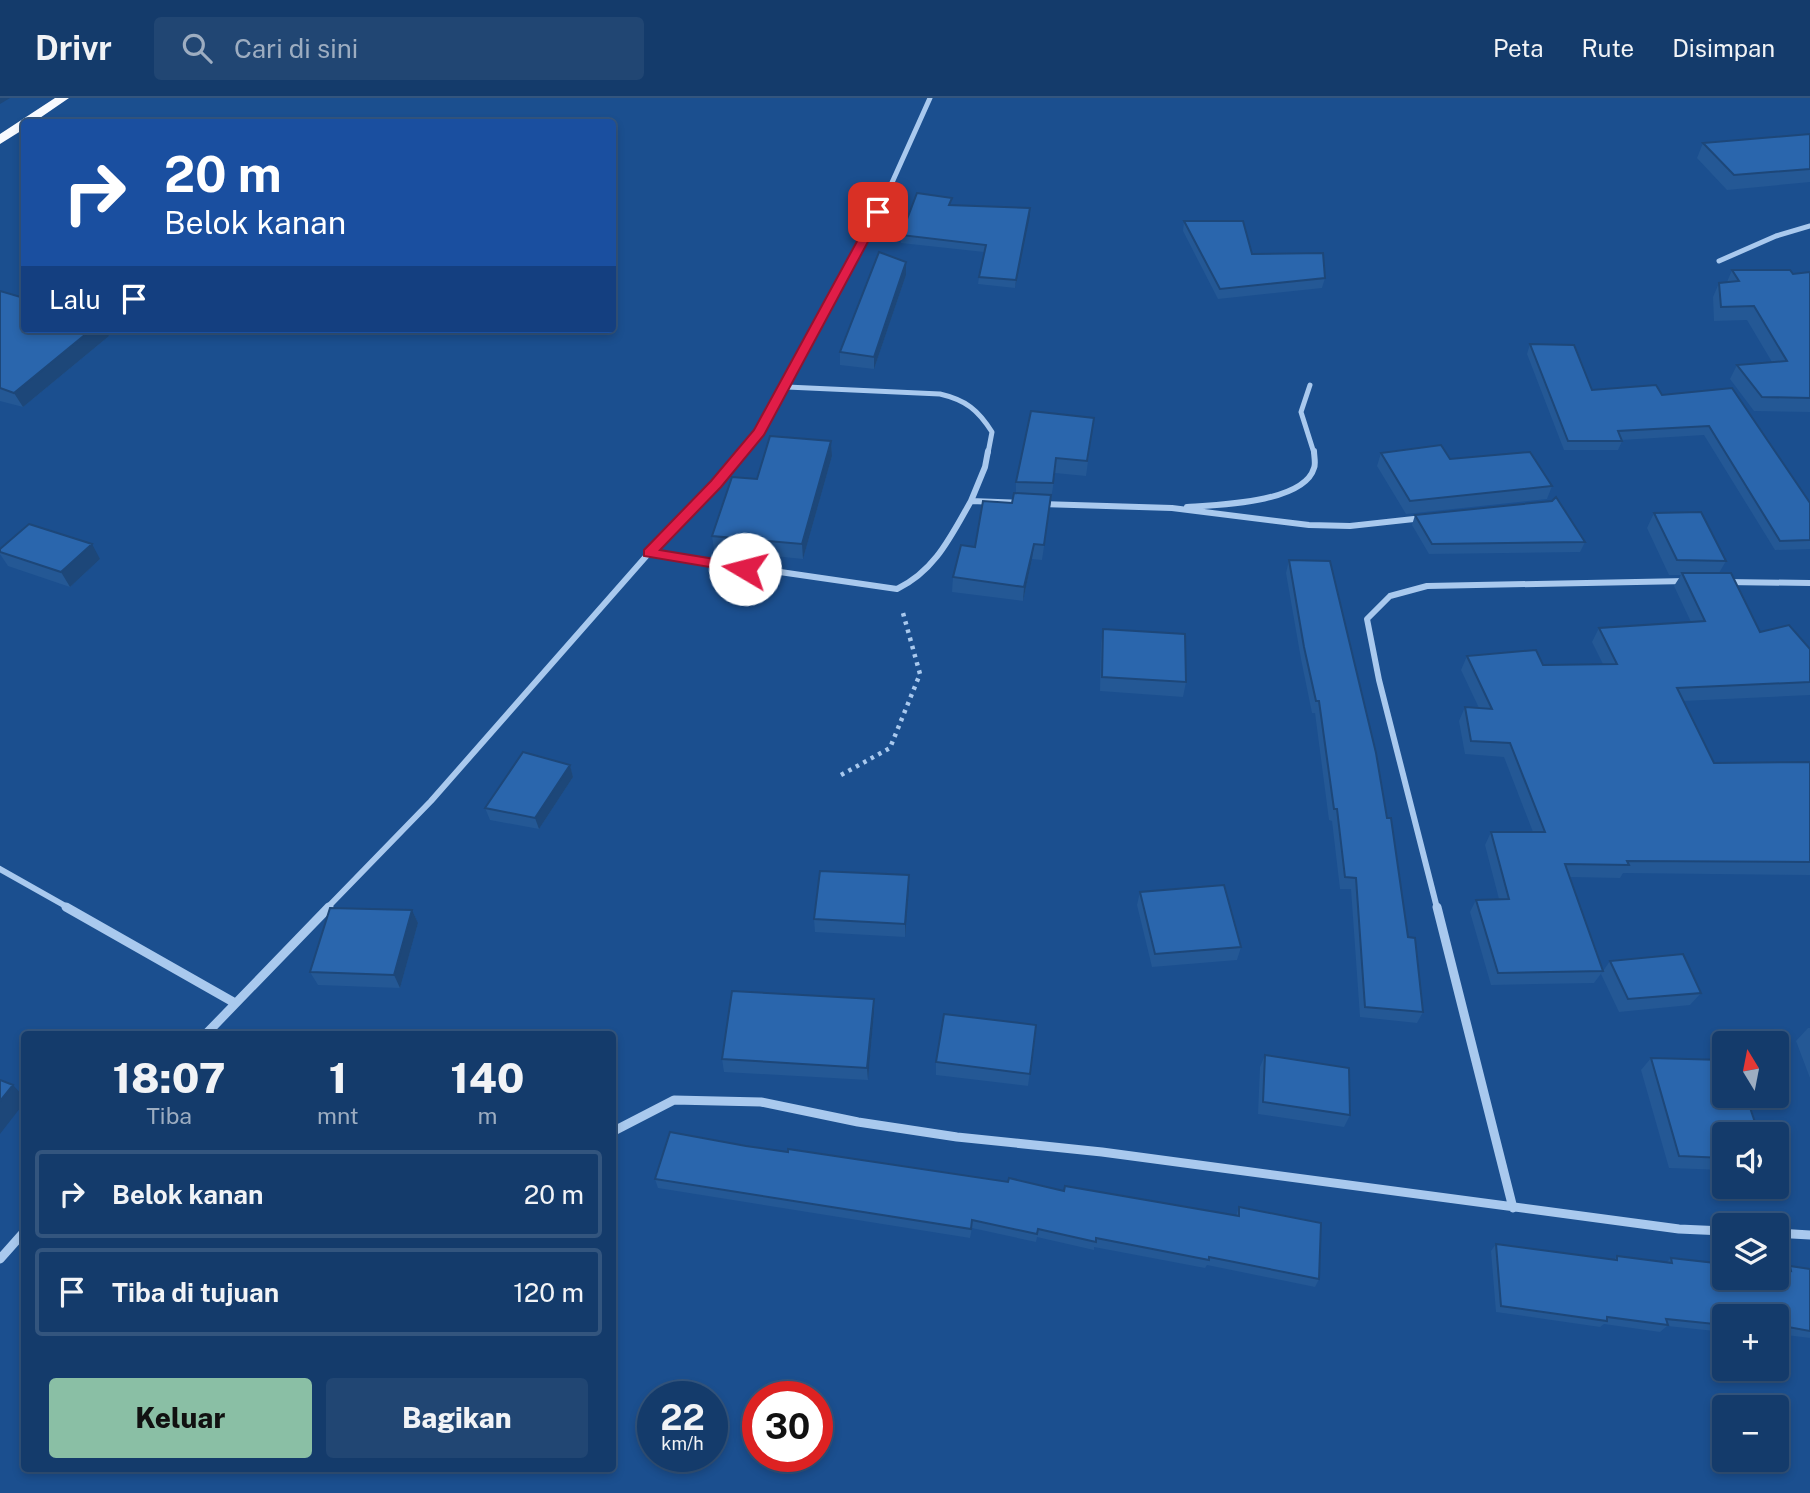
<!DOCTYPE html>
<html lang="id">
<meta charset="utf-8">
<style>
body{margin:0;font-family:"Public Sans",sans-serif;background:#214673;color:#f1f3f6;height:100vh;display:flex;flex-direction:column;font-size:26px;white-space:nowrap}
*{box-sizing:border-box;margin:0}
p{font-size:23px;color:#9dadc1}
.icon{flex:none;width:38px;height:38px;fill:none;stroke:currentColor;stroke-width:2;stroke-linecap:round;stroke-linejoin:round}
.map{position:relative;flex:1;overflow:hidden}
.panel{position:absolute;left:21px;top:933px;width:595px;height:441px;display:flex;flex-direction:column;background:#143b6b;border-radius:7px;box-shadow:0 4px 10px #0003,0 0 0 2px #33557e}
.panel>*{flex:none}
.hud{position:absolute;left:21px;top:21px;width:595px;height:214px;border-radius:7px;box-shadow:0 4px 10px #0003,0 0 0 2px #33557e;background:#1a4fa0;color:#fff;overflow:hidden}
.needle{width:46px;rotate:350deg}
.controls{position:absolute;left:1712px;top:933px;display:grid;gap:14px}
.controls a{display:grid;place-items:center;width:77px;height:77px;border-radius:7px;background:#143b6b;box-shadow:0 4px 10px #0003,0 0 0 2px #33557e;font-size:35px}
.speed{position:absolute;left:637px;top:1283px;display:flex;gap:14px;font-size:35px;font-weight:700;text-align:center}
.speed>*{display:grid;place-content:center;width:91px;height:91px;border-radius:50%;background:#143b6b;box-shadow:0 4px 10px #0003,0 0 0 2px #33557e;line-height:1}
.speed small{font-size:18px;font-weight:400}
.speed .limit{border:10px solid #d22;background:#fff;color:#111}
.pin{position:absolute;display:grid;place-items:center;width:60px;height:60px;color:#fff;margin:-30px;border-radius:14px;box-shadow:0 4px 10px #0006}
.me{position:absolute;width:77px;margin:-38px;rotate:278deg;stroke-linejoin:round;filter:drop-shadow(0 0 5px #0008)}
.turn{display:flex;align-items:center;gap:24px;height:147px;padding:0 28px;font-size:32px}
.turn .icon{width:91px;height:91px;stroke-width:2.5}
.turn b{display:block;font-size:49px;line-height:60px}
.then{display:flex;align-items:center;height:66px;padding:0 28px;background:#0003;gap:14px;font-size:26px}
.eta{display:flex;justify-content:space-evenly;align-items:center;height:119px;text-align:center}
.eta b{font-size:42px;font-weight:800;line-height:49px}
.button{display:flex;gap:14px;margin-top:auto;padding:14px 28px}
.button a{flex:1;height:80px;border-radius:7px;background:#8abfa5;color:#111;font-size:28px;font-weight:800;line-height:80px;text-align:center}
.button a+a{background:#214673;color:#f1f3f6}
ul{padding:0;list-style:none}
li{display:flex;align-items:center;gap:21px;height:88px;margin:0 14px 10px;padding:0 14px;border:4px solid #33557e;border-radius:7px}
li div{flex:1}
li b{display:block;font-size:26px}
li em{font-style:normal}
header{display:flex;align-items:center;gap:42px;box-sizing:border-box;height:98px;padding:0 35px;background:#143b6b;border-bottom:2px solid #33557e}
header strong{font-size:33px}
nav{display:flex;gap:38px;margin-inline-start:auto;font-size:24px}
.search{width:490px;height:63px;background:#214673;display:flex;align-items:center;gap:18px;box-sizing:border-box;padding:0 24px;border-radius:7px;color:#9dadc1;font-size:26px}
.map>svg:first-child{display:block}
</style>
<header>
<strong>Drivr</strong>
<div class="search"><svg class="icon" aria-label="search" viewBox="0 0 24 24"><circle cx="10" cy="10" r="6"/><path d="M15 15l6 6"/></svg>Cari di sini</div>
<nav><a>Peta</a><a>Rute</a><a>Disimpan</a></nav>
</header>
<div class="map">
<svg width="1810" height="1395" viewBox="0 0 1810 1395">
<rect width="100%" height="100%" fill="#1b4f8f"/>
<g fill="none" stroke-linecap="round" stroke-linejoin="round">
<!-- path -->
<path stroke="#a9c9ee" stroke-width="4.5" stroke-dasharray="3.5 5" stroke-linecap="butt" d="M 841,677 L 890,650 L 920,576 L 903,515"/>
<!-- minor-far2 -->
<path stroke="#a9c9ee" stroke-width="5" d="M 1719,163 L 1776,138 L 1810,128
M 1310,287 L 1301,314 L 1314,355
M 787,289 L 940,296 C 966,302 978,312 992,334 L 988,355
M 742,355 L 760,334 L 868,138 L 930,0"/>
<!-- minor-far1 -->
<path stroke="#a9c9ee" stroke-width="6" d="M 971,403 L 985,369 L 988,353
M 1041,406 L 1172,410 L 1309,427 L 1350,428 L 1423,420
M 1187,409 C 1217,407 1304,405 1314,370 C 1316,366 1314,358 1314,353
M 649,455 L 897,491 C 935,473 951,438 971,403 L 1022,405
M 1726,484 L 1810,485
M 0,771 L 69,810
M 327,810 L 431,703 L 649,455 L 744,353
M 1437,810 L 1379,582 L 1367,521 L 1390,498 L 1427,488 L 1686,483"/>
<!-- minor -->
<path stroke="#a9c9ee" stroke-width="9" d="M 66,809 L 235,905
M 1437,809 L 1513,1110
M 206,936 L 329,809
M 612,1034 L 674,1002 L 761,1004 L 858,1024 L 957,1039 L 1102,1054 L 1679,1131 L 1724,1133
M 1776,1135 L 1810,1137
M 0,1161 L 24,1134"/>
<!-- trunk -->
<path fill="#f8faff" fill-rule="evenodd" d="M 55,0 L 69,0 L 34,24 L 24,24 L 24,31 L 0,46 L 0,36 Z"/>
</g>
<!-- wall -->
<path fill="#245895" d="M 1810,36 L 1810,84 L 1727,92 L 1697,60 L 1703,45 Z
M 952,107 L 1030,118 L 1015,190 L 978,186 L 979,179 L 984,154 L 901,145 L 901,137 Z
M 1184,123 L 1252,156 L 1325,180 L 1322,190 L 1218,201 L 1183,133 Z
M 906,164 L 906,177 L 874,271 L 840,267 L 840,254 Z
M 1732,172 L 1793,176 L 1810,174 L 1810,314 L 1754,313 L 1730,281 L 1737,267 L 1772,264 L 1747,222 L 1714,223 L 1713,199 L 1719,185 L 1727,184 Z
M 0,193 L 24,231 L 106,231 L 109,238 L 23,309 L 0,303 Z
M 1530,246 L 1592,292 L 1662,297 L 1732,290 L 1810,405 L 1810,451 L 1775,452 L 1704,337 L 1622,342 L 1622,343 L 1618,352 L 1564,352 L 1527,256 Z
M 1094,320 L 1086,378 L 1055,375 L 1042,462 L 1032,461 L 1023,503 L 952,494 L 953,479 L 975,449 L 1012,405 L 1016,395 L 1016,384 Z
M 831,343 L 832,358 L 803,461 L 714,452 L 712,438 L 757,381 Z
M 1381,355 L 1450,361 L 1552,388 L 1547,401 L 1406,416 L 1377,368 Z
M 1654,415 L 1726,463 L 1719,475 L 1760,534 L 1810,551 L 1810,597 L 1683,603 L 1714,665 L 1810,664 L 1810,777 L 1623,775 L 1620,780 L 1570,779 L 1603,873 L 1594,885 L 1491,887 L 1470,814 L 1476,802 L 1499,801 L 1485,747 L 1491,734 L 1533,734 L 1504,659 L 1465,656 L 1459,623 L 1465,609 L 1479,610 L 1461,572 L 1467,558 L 1543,567 L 1603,566 L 1592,544 L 1599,530 L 1691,524 L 1674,488 L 1681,477 L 1669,477 L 1647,430 Z
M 1415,417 L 1585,444 L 1580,454 L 1429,456 L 1412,427 Z
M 0,451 L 100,461 L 70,489 L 8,468 L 0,456 Z
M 1289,462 L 1408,839 L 1423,914 L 1417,925 L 1360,919 L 1351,791 L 1340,791 L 1332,723 L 1329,722 L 1315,615 L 1312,615 L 1301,561 L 1286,475 Z
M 1103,531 L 1186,584 L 1183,599 L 1100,593 L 1101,545 Z
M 570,667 L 573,679 L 539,731 L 490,722 L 485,710 Z
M 909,791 L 905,839 L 815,834 L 814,821 Z
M 1140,794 L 1241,849 L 1237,862 L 1152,869 L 1137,807 Z
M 412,812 L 418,825 L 400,890 L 318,887 L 310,874 Z
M 1610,863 L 1701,895 L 1690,907 L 1619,914 L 1601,876 Z
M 874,914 L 868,982 L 724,974 L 722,961 Z
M 1036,927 L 1028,988 L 936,977 L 936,964 Z
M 1808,930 L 1810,930 L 1810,980 L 1796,943 Z
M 1265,957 L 1350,1017 L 1344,1029 L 1258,1016 L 1260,969 Z
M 1651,960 L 1724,1036 L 1724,1072 L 1669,1070 L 1641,972 Z
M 746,1048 L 1236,1118 L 1239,1109 L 1319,1181 L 1315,1189 L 1207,1167 L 1205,1170 L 1094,1149 L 1094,1152 L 1037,1139 L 1036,1144 L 972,1130 L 970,1140 L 658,1090 L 655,1081 Z
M 1496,1146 L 1614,1162 L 1617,1158 L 1666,1165 L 1671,1160 L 1785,1172 L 1790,1168 L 1810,1171 L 1810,1240 L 1786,1237 L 1781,1241 L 1776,1240 L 1776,1218 L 1724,1218 L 1724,1234 L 1667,1228 L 1660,1234 L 1604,1226 L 1600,1229 L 1496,1214 L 1491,1153 Z"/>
<!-- shaded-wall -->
<path fill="#1d4779" d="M 0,0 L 10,0 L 0,6 Z
M 1030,110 L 1030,118 L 1015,190 L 1016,182 Z
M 906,164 L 906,177 L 874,271 L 874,259 Z
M 92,231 L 106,231 L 109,238 L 23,309 L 14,295 Z
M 831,343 L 832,358 L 803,461 L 802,446 Z
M 92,446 L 100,461 L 70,489 L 61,474 Z
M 1034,446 L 1032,461 L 1023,503 L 1024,489 Z
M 570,667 L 573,679 L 539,731 L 535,720 Z
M 909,777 L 909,791 L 905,839 L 905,826 Z
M 412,812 L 418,825 L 400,890 L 394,877 Z
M 874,901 L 874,914 L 868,982 L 867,970 Z
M 13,987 L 24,999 L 24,1005 L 0,1036 L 0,1003 Z"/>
<!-- building -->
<path fill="#2a66ad" stroke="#1d4779" stroke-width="2" d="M 1810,36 L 1810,71 L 1734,77 L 1703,45 Z
M 917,95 L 952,100 L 949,107 L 1030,110 L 1016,182 L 979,179 L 986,147 L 901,137 Z
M 1184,123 L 1243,123 L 1252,156 L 1323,155 L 1325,180 L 1220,191 Z
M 879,154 L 906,164 L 874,259 L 840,254 Z
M 1732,172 L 1790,172 L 1793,176 L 1810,174 L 1810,300 L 1762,299 L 1737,267 L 1787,263 L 1754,208 L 1721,209 L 1719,185 L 1739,183 Z
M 0,193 L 24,200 L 24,231 L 92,231 L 14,295 L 0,290 Z
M 1530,246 L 1574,247 L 1592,292 L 1656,287 L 1662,297 L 1732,290 L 1810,405 L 1810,442 L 1780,443 L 1709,328 L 1618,333 L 1622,343 L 1568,343 Z
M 1031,313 L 1094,320 L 1087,363 L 1056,360 L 1053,385 L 1016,384 Z
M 770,338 L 831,343 L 802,446 L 712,438 L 732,379 L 757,381 Z
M 1441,347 L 1450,361 L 1530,354 L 1552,388 L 1410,403 L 1381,355 Z
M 1014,395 L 1051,397 L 1044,447 L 1034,446 L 1024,489 L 953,479 L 961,447 L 975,449 L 983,403 L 1012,405 Z
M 1556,399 L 1585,444 L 1432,446 L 1415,417 L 1552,403 Z
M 1701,414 L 1726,463 L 1677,462 L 1654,415 Z
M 29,426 L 92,446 L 61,474 L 0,454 L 0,451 Z
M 1289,462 L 1330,463 L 1376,655 L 1387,720 L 1391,720 L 1408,839 L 1415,840 L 1423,914 L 1365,909 L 1356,780 L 1345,779 L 1337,711 L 1334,711 L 1319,603 L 1316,603 L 1304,549 Z
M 1682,475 L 1731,475 L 1760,534 L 1789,527 L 1810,551 L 1810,584 L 1677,590 L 1714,665 L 1810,664 L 1810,764 L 1627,763 L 1629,767 L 1565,766 L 1603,873 L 1498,875 L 1476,802 L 1509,801 L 1491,734 L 1545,734 L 1510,645 L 1471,643 L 1465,609 L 1492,611 L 1467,558 L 1536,552 L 1543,567 L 1617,566 L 1599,530 L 1705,523 Z
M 1103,531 L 1185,536 L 1186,584 L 1102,579 Z
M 523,654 L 570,667 L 535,720 L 485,710 Z
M 820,773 L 909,777 L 905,826 L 814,821 Z
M 1224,787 L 1241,849 L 1155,856 L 1140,794 Z
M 330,810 L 412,812 L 394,877 L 310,874 Z
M 1683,856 L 1701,895 L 1628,901 L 1610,863 Z
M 732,893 L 874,901 L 867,970 L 722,961 Z
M 944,916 L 1036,927 L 1030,976 L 936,964 Z
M 1265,957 L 1349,970 L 1350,1017 L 1263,1004 Z
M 1651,960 L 1724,962 L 1724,998 L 1746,998 L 1759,1036 L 1724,1036 L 1724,1060 L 1679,1058 Z
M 0,982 L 13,987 L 0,1003 Z
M 670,1034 L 746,1048 L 788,1054 L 788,1051 L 1008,1084 L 1009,1080 L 1064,1093 L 1065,1088 L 1239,1118 L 1239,1109 L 1321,1125 L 1319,1181 L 1209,1159 L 1209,1162 L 1096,1140 L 1096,1144 L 1038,1131 L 1037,1136 L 972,1122 L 971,1131 L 655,1081 Z
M 1496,1146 L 1617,1162 L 1617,1158 L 1672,1165 L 1671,1160 L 1724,1166 L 1724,1180 L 1776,1180 L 1776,1171 L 1791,1173 L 1790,1168 L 1810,1171 L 1810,1233 L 1788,1229 L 1789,1234 L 1776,1233 L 1776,1218 L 1724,1218 L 1724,1227 L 1666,1221 L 1668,1227 L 1607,1219 L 1607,1223 L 1501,1208 Z"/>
<!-- route -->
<path fill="#e11d48" stroke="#92132f" stroke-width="2" d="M 878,111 L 884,114 L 764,337 L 721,389 L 660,452 L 745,466 L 750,467 L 750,474 L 745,475 L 644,458 L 644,452 L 711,383 L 754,332 L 873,114 Z"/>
</svg>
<div class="controls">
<a><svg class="needle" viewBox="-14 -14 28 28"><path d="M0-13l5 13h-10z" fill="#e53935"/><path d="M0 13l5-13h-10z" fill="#9dadc1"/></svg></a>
<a><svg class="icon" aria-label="sound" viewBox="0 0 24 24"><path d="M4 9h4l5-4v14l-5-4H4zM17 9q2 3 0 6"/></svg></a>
<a><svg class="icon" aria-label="layers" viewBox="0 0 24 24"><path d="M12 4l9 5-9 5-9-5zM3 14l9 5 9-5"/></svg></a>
<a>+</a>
<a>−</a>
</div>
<div class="speed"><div>22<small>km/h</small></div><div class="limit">30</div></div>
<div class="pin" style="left:878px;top:114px;background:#d93025"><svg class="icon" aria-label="arrive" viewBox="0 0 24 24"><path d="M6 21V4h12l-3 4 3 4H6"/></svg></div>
<svg class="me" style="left:745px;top:471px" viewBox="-20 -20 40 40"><circle r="19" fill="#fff"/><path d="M0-13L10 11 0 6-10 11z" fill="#e11d48"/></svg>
<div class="hud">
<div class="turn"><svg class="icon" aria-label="right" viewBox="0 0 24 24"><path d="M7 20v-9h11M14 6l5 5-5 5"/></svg><div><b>20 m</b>Belok kanan</div></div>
<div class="then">Lalu<svg class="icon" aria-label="arrive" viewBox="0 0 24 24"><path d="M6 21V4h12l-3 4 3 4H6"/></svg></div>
</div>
<section class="panel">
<div class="eta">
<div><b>18:07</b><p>Tiba</p></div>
<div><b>1</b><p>mnt</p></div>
<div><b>140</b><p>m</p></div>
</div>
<ul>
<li><svg class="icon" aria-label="right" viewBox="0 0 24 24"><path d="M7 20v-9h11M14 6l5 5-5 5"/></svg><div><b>Belok kanan</b></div><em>20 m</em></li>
<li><svg class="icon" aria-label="arrive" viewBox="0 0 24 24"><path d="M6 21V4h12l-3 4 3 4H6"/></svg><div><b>Tiba di tujuan</b></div><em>120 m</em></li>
</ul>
<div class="button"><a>Keluar</a><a>Bagikan</a></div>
</section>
</div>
